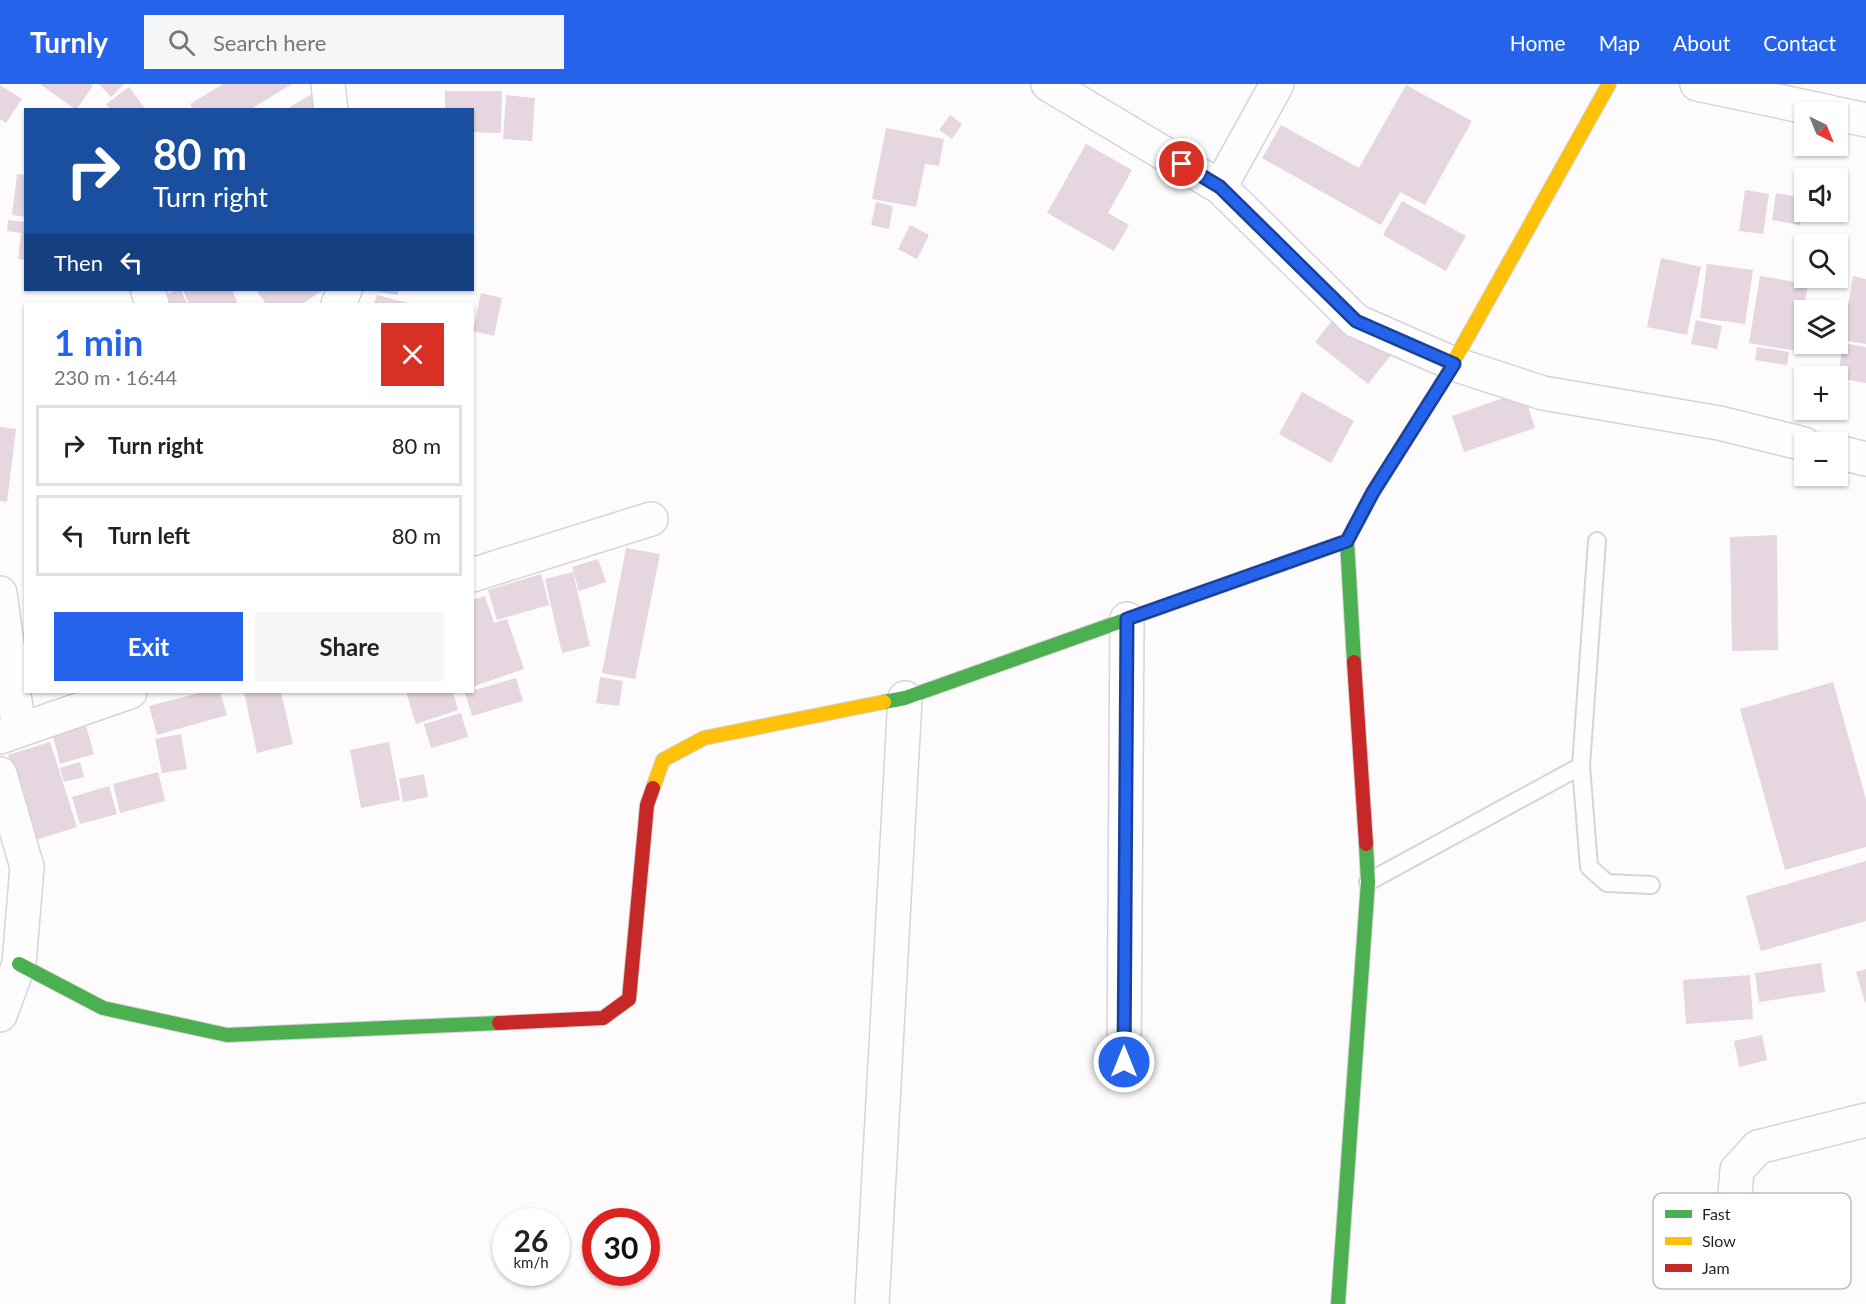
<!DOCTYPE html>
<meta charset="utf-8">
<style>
body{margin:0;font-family:Lato,sans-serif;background:#f6f6f6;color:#222;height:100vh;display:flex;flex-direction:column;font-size:22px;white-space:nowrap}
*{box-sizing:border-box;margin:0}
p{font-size:20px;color:#767676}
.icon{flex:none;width:33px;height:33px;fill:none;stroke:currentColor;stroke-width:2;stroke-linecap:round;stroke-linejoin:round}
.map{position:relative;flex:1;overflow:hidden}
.side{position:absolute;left:24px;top:219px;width:450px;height:390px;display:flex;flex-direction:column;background:#fff;border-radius:0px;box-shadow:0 2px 4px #0004}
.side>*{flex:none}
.banner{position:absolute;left:24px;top:24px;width:450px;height:183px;border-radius:0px;box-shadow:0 2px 4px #0004;background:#1a4fa0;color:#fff;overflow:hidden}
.needle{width:39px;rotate:137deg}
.fabs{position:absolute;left:1794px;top:18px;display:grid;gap:12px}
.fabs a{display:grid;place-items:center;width:54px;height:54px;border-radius:0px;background:#fff;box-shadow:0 2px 4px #0004;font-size:30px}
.speed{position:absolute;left:492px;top:1124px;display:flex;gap:12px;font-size:30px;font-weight:700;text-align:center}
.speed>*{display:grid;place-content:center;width:78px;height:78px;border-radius:50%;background:#fff;box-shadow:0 2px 4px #0004;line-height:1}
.speed small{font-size:15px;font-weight:400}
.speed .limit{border:9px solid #d22;background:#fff;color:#111}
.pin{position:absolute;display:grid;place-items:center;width:51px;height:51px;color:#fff;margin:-26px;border:3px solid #fff;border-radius:50%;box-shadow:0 2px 6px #0007}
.me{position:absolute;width:66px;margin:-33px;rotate:0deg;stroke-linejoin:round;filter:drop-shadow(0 0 4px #0008)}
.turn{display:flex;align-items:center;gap:21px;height:126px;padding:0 30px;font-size:27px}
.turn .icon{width:78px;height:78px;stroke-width:2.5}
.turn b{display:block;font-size:42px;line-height:51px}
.then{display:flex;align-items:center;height:57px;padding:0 30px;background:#0003;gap:12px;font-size:22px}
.round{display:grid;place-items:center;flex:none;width:63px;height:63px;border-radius:0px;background:#f6f6f6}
.overview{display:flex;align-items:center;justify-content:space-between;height:102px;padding:0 30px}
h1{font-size:36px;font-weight:700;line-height:45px;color:#2563eb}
.primary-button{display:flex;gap:12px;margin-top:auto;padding:12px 30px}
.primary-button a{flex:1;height:69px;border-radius:0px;background:#2563eb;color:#fff;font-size:24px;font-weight:700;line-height:69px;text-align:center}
.primary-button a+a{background:#f6f6f6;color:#222}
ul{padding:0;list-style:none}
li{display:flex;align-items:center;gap:18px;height:81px;margin:0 12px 9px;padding:0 18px;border:3px solid #e0e0e0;border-radius:0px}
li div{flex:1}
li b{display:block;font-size:22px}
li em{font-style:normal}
header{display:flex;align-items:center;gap:36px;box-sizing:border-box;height:84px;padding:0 30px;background:#2563eb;color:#fff}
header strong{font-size:28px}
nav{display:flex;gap:33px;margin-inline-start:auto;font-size:21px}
.search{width:420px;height:54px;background:#f6f6f6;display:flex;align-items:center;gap:15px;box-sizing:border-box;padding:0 21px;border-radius:0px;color:#767676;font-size:22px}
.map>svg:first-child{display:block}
</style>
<header>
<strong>Turnly</strong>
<div class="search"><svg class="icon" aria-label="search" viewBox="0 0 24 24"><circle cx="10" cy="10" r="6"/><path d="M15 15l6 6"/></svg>Search here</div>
<nav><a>Home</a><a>Map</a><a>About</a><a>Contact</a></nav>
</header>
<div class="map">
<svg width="1866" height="1220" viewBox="0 0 1866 1220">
<rect width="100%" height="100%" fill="#fdfbfc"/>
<!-- building -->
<path fill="#e5d6df" d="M 40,0 L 90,0 L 93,2 L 76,26 Z
M 99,0 L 124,0 L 111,13 Z
M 223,0 L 292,0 L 254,23 L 256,26 L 194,26 L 190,20 Z
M 0,1 L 22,15 L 6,39 L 0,35 Z
M 1406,1 L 1472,37 L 1425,121 L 1400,108 L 1381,141 L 1262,74 L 1281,41 L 1359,84 Z
M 129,3 L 146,26 L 111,26 L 106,20 Z
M 445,7 L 502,7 L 501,49 L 472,48 L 472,26 L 445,26 Z
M 315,8 L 318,26 L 285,26 Z
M 506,11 L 535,14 L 532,57 L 503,55 Z
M 950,31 L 962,40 L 952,55 L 939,46 Z
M 886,44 L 944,55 L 939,82 L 925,80 L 916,123 L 872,115 Z
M 1086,60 L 1132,86 L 1108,129 L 1129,141 L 1114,167 L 1047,129 Z
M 17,90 L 26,91 L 26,133 L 12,131 Z
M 1745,106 L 1769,110 L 1763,150 L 1739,147 Z
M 1776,109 L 1804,114 L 1800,141 L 1772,136 Z
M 1402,117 L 1466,152 L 1446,187 L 1383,151 Z
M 876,118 L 893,122 L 889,145 L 871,141 Z
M 8,136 L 26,138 L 26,176 L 18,175 L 21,149 L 7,147 Z
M 910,141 L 929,151 L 917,175 L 898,165 Z
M 1661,174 L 1701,183 L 1687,251 L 1647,243 Z
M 1707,180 L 1753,186 L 1745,240 L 1700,234 Z
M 1760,192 L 1808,200 L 1797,267 L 1749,259 Z
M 1853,192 L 1866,195 L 1866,260 L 1842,256 Z
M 178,206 L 181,206 L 187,220 L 165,220 L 162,212 Z
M 183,206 L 232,206 L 238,220 L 189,220 Z
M 256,206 L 323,206 L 302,220 L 266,220 Z
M 366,206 L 398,206 L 398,211 Z
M 481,209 L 502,214 L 494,252 L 473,247 Z
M 377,211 L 412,220 L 374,220 Z
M 1339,228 L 1392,270 L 1368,300 L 1315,258 Z
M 1696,236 L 1722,242 L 1717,265 L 1691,260 Z
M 1843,259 L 1866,263 L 1866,299 L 1838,294 Z
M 1757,263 L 1789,268 L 1787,281 L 1755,276 Z
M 1523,307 L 1535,344 L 1464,368 L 1452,332 Z
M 1302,308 L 1354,337 L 1331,379 L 1279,350 Z
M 0,343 L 16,345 L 7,418 L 0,417 Z
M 1777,451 L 1778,566 L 1732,567 L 1730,453 Z
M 626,464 L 660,470 L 635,595 L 602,589 Z
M 598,475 L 606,498 L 579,507 L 572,483 Z
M 573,488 L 590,562 L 562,569 L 545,495 Z
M 541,490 L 549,521 L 497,536 L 488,506 Z
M 485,512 L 494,539 L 507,535 L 524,585 L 472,603 L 472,516 Z
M 600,593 L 623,597 L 619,622 L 596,619 Z
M 516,594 L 523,617 L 472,632 L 465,609 Z
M 1833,598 L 1866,715 L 1866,763 L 1785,786 L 1740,625 Z
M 203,608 L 220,608 L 227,631 L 157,651 L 149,622 Z
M 244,608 L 281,608 L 293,660 L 257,669 Z
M 406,608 L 453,608 L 458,626 L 416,640 Z
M 461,629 L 468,653 L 431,664 L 424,640 Z
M 86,642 L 94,670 L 60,680 L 53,652 Z
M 181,650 L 187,685 L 162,689 L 155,655 Z
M 50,658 L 77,743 L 36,756 L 8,671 Z
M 389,658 L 400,716 L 361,724 L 350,666 Z
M 80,678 L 84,693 L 64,698 L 60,684 Z
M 158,688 L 165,717 L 120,729 L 113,700 Z
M 424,690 L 428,713 L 403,718 L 399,695 Z
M 109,702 L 117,730 L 80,740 L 72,713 Z
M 1866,777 L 1866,837 L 1761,867 L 1746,812 Z
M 1821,879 L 1825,908 L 1759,918 L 1755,889 Z
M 1866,885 L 1866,918 L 1865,918 L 1856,888 Z
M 1750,891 L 1753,935 L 1686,940 L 1683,896 Z
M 1762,951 L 1767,976 L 1739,983 L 1734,957 Z"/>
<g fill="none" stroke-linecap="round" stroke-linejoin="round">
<!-- lane casing -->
<g stroke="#d7d3d6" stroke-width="20">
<path id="lane" d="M 1581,682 L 1589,783 L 1607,799 L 1651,801
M 1368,798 L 1581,682 L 1597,457"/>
</g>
<!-- street casing -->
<g stroke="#d7d3d6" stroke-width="36">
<path id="street" d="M 328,0 L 331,26
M 1048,0 L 1220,103 L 1356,237 L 1454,280 L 1543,309 L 1719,339 L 1804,360
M 1697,0 L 1830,28
M 1838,30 L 1866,36
M 1220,103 L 1277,0
M 148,207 L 152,220
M 338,220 L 345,206
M 1838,368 L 1866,375
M 472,491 L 651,435
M 0,509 L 19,646
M 0,653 L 130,608
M 0,690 L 27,783 L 19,880 L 0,931
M 1124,978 L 1127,535
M 1732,1148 L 1737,1086 L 1758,1063 L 1866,1036
M 872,1220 L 905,614"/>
</g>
<!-- fast casing -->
<g stroke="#d7d3d6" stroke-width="16">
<path id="fast" d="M 1354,578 L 1347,457 L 1373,408 L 1440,302
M 884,618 L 905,614 L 1347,457
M 19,880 L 103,924 L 227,951 L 499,939
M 1338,1220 L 1368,798 L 1366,760"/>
</g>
<!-- slow casing -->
<g stroke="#d7d3d6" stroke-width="16">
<path id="slow" d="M 1440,302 L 1609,0
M 653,704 L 663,676 L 704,654 L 884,618"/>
</g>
<!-- jam casing -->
<g stroke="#d7d3d6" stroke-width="16">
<path id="jam" d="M 1354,578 L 1366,760
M 499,939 L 603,934 L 629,915 L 647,721 L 653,704"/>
</g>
<!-- lane -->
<use href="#lane" stroke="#fffeff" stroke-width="16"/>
<!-- street -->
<use href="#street" stroke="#fffeff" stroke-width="33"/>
<!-- fast -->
<use href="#fast" stroke="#4caf50" stroke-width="14"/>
<!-- slow -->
<use href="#slow" stroke="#ffc107" stroke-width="14"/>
<!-- jam -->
<use href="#jam" stroke="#c62828" stroke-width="14"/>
</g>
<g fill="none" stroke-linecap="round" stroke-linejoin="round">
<!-- route casing -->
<g stroke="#184099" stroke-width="15">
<path id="route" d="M 1124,978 L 1127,535 L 1347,457 L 1373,408 L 1454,280 L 1356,237 L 1220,103 L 1182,80"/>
</g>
<!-- route -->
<use href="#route" stroke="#2563eb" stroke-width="10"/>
</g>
<!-- legend -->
<rect x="1653" y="1109" width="198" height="96" rx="9" fill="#fff" stroke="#bebcbd" stroke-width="1.5"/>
<rect x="1665" y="1126" width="27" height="8" fill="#4caf50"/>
<rect x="1665" y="1153" width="27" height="8" fill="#ffc107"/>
<rect x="1665" y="1180" width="27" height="8" fill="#c62828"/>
<g font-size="16" fill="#251f22">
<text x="1702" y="1136">Fast</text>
<text x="1702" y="1163">Slow</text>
<text x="1702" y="1190">Jam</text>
</g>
</svg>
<div class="fabs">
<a><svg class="needle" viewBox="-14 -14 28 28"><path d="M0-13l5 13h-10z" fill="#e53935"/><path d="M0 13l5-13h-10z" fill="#767676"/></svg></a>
<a><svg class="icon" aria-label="sound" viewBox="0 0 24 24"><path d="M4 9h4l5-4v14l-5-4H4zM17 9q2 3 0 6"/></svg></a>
<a><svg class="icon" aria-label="search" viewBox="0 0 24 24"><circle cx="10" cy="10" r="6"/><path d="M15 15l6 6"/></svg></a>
<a><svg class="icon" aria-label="layers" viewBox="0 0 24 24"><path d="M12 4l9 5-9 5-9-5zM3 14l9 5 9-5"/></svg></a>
<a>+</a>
<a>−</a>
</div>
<div class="speed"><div>26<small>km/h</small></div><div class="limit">30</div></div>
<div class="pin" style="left:1182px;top:80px;background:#d93025"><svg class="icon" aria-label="arrive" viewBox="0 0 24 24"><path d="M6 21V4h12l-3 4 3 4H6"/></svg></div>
<svg class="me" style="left:1124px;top:978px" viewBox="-20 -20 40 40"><circle r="17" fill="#2563eb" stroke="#fff" stroke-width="3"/><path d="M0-11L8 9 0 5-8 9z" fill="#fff"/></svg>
<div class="banner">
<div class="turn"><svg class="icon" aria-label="right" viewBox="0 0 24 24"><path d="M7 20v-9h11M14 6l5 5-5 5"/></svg><div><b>80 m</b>Turn right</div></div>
<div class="then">Then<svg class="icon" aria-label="left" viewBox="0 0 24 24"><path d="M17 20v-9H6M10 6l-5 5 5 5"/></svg></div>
</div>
<section class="side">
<div class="overview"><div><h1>1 min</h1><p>230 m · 16:44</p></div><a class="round" style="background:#d93025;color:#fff"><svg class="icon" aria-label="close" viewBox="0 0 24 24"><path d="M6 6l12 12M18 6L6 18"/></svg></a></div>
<ul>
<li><svg class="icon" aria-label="right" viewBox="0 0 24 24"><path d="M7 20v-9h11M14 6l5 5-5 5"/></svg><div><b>Turn right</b></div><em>80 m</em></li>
<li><svg class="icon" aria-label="left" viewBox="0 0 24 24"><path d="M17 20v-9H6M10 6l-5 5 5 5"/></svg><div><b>Turn left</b></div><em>80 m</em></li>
</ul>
<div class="primary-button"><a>Exit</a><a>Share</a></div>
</section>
</div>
